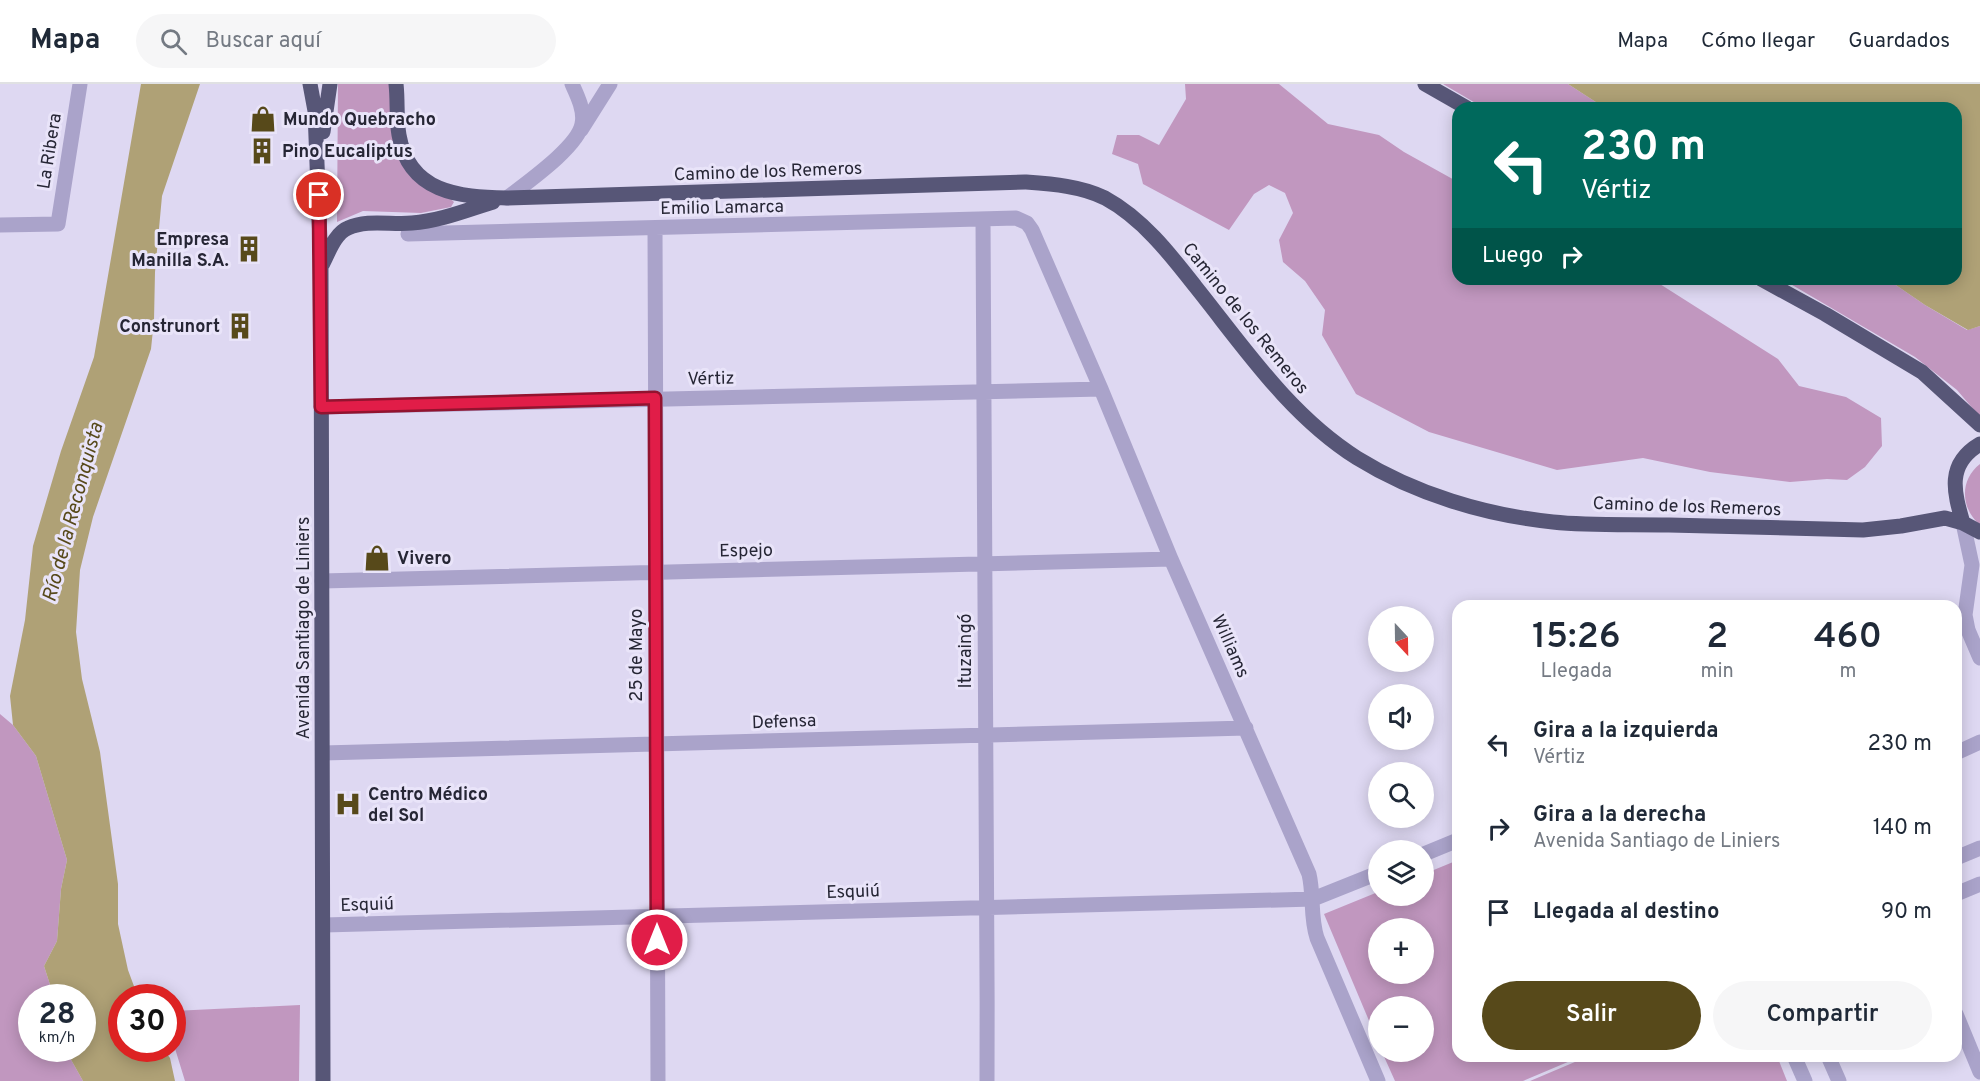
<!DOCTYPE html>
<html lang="es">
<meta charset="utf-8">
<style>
body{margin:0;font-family:Overpass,sans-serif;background:#f6f6f7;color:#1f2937;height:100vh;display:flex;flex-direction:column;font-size:22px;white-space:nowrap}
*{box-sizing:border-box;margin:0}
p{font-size:20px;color:#747a83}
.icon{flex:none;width:33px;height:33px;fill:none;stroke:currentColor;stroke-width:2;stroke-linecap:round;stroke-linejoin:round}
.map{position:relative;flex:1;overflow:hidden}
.drawer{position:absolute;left:1452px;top:516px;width:510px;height:462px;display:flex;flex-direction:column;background:#fff;border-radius:18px;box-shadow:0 3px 15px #0003}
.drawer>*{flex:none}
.guide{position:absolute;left:1452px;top:18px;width:510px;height:183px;border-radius:18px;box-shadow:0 3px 15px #0003;background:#00695c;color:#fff;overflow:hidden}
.needle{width:39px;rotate:158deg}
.tools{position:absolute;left:1368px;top:522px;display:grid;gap:12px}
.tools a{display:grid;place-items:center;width:66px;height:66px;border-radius:50%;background:#fff;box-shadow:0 3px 15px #0003;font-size:30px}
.speed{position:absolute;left:18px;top:900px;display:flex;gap:12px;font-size:30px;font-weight:700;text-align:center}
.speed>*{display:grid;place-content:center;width:78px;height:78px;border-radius:50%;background:#fff;box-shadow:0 3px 15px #0003;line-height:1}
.speed small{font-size:15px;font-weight:400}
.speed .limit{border:9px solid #d22;background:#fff;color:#111}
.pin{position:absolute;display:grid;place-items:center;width:51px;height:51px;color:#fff;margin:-26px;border:3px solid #fff;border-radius:50%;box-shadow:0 2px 6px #0007}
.me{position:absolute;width:66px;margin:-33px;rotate:0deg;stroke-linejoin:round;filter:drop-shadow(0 0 4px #0008)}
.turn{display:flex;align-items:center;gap:21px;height:126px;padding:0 30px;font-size:27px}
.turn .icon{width:78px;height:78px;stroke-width:2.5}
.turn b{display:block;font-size:42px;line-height:51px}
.then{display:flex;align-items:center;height:57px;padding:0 30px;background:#0003;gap:12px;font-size:22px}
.eta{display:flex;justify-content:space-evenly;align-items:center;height:102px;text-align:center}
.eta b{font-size:36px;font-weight:600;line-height:42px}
.cta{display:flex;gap:12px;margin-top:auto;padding:12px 30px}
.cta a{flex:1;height:69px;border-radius:36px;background:#57491a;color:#fff;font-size:24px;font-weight:600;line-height:69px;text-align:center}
.cta a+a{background:#f6f6f7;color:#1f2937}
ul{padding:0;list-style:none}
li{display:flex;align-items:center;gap:18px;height:84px;padding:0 30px}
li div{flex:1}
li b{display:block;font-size:22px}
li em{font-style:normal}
header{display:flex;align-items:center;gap:36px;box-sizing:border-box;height:84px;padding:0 30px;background:#fff;border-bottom:2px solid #e0e1e3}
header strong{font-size:28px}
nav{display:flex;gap:33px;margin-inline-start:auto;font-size:21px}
.search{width:420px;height:54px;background:#f6f6f7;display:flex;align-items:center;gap:15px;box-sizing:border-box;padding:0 21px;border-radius:33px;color:#747a83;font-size:22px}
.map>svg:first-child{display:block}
</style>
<header>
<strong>Mapa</strong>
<div class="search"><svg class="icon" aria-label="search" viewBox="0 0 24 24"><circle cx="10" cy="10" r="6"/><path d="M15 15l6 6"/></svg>Buscar aquí</div>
<nav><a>Mapa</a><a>Cómo llegar</a><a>Guardados</a></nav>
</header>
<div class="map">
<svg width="1980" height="997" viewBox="0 0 1980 997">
<rect width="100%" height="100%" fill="#ded8f2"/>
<!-- green -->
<path fill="#c197bf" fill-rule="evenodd" d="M 338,0 L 390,0 L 398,70 L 454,118 L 451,123 L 421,129 L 363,127 L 337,138 Z
M 1185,0 L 1279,0 L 1328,40 L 1379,51 L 1404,68 L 1458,98 L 1458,195 L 1652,195 L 1778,275 L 1799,302 L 1846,313 L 1881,334 L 1882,362 L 1865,383 L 1847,396 L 1827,395 L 1790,398 L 1710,388 L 1643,374 L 1557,386 L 1429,348 L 1356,310 L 1322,251 L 1325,226 L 1305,197 L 1283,178 L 1279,156 L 1293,129 L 1285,109 L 1269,101 L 1254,110 L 1229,146 L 1143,100 L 1138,80 L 1112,70 L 1117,51 L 1139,51 L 1159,61 L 1186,15 Z
M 1443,0 L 1568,0 L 1605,24 L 1484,24 Z
M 1782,195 L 1887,195 L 1925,221 L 1967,246 L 1980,242 L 1980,333 L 1957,306 L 1915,273 Z
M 1980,380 L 1980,441 C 1961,425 1959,396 1980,380 Z
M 0,630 L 13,641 L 36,672 L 67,776 L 61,805 L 57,857 L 44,882 L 54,913 L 32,914 L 32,964 L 65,965 L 83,997 L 0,997 Z
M 1458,776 L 1458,972 L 1582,972 L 1523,997 L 1395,997 L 1382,968 L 1424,968 L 1424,922 L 1378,922 L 1378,958 L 1324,830 L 1378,808 L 1378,812 L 1424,812 L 1424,790 ZM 1378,844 L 1424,844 L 1424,890 L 1378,890 Z
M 300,921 L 299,997 L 185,997 L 173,958 L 173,927 Z
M 1589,972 L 1777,972 L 1787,997 L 1530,997 Z"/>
<!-- water -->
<path fill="#afa176" d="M 141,0 L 200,0 L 162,112 L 155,188 L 154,236 L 151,265 L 93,433 L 80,486 L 76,548 L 82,595 L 100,668 L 118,800 L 118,840 L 128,886 L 138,913 L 122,914 L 122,964 L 163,965 L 170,974 L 175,997 L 83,997 L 65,965 L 82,964 L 82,914 L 54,913 L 44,882 L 57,857 L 61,805 L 67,776 L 36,672 L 13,641 L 10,612 L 25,536 L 33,462 L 61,367 L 94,273 Z
M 1568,0 L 1980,0 L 1980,242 L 1968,246 L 1925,221 L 1887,195 L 1956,195 L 1956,24 L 1605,24 Z"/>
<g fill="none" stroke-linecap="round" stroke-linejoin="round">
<!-- minor -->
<path stroke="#aaa3ca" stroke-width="15" d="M 581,46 L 610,0
M 507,114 C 526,99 578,63 582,40 C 585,27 577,11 572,0
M 983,136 C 983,423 988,710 987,997
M 0,141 L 58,140 L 80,0
M 655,144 L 658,997
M 408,150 L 1016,134 L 1027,139 L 1032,146 L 1101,305 L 1171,475 L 1309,790 C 1314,811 1310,833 1317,854 L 1378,997
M 321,323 L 1101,305
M 1963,439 L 1972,481 L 1965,531 L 1968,546 L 1980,574
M 322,497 L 1171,475
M 323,669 L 1246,644
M 1956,669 L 1980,658
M 1424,770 L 1458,756
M 1956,774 L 1980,764
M 1956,810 L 1980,800
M 324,841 L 1313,815 L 1378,789
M 1956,930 L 1980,988
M 1794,972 L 1805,997
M 1828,972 L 1839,997"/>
<!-- major -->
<path stroke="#575677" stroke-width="15" d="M 310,0 L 315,27 L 321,184 L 323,997
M 396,0 C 398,17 396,34 399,51 C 409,109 459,113 507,114 L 1025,98 C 1052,100 1081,102 1105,114 C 1142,134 1170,170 1195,202 C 1244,263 1289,331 1357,374 C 1415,410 1485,431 1553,438 C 1591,442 1631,440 1669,441 C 1734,443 1799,444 1863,446 L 1901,442 L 1945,434 L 1963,439 L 1980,448
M 1425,0 L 1467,24
M 323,48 L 330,0
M 322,181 C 328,170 335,149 348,144 C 367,135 391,141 412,139 C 440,137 467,126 493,118
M 1761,195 L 1825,230 L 1922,288 L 1980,341
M 1963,439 C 1954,408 1946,380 1980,360"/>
</g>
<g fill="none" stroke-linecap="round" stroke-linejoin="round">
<!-- route casing -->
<g stroke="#92132f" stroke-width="15">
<path id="route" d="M 319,111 L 321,323 L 655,314 L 657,856"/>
</g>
<!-- route -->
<use href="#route" stroke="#e11d48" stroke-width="10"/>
</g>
<!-- icons -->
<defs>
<g id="shop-bare" transform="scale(2.07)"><path d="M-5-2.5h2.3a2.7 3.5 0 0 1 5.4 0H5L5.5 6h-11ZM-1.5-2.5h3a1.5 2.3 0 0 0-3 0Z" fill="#57491a" stroke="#e9e4f9" stroke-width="2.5" paint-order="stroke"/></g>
<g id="building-bare" transform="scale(2.07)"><path d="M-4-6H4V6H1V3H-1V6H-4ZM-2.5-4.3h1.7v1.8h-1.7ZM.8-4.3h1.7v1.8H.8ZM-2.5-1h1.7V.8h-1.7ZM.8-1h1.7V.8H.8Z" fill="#57491a" stroke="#e9e4f9" stroke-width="2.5" paint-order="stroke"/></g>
<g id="hospital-bare" transform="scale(2.07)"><path d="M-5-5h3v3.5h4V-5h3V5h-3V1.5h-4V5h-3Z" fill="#57491a" stroke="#e9e4f9" stroke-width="2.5" paint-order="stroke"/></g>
</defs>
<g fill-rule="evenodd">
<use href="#shop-bare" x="263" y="35"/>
<use href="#building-bare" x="262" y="67"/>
<use href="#building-bare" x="249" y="165"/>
<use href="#building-bare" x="240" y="242"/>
<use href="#shop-bare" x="377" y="474"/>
<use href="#hospital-bare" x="348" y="720"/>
</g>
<g text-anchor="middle" stroke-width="6" stroke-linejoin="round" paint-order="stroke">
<!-- poi labels -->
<g font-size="18" font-weight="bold" fill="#262635" stroke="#e9e4f9" text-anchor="start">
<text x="283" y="41">Mundo Quebracho</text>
<text x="282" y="73">Pino Eucaliptus</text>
<text x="229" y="161" text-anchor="end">Empresa<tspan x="229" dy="21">Manilla S.A.</tspan></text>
<text x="220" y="248" text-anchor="end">Construnort</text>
<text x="397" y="480">Vivero</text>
<text x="368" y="716">Centro Médico<tspan x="368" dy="21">del Sol</tspan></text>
</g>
<!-- street labels -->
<g font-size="18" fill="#262635" stroke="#e9e4f9">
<text transform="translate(49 67) rotate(-81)" y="6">La Ribera</text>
<text transform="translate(768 87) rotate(-2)" y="6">Camino de los Remeros</text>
<text transform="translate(722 123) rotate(-1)" y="6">Emilio Lamarca</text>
<text transform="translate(1246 234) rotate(51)" y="6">Camino de los Remeros</text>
<text transform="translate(711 294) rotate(-1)" y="6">Vértiz</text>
<text transform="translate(1687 422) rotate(2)" y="6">Camino de los Remeros</text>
<text transform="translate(746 466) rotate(-1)" y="6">Espejo</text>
<text transform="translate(303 544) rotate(-90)" y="6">Avenida Santiago de Liniers</text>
<text transform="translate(1231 562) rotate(66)" y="6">Williams</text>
<text transform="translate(965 567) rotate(-90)" y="6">Ituzaingó</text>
<text transform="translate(636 571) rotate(-90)" y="6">25 de Mayo</text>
<text transform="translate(784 637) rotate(-2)" y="6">Defensa</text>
<text transform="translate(853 807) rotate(-2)" y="6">Esquiú</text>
<text transform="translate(367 820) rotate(-2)" y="6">Esquiú</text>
</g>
<!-- water labels -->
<g font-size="20" font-style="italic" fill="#57491a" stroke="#e9e4f9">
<text transform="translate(72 428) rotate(-75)" y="7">Río de la Reconquista</text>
</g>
</g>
</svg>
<div class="tools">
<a><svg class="needle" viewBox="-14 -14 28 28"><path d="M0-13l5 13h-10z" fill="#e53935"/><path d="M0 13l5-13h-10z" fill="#747a83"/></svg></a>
<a><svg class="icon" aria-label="sound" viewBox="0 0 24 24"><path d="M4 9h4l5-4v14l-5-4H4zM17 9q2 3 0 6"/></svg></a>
<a><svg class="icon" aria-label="search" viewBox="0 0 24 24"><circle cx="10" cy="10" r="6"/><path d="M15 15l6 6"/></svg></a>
<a><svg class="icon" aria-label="layers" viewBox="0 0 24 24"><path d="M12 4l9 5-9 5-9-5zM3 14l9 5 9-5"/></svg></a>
<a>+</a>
<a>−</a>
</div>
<div class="speed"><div>28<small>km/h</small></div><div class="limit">30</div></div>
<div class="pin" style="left:319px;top:111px;background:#d93025"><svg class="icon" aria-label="arrive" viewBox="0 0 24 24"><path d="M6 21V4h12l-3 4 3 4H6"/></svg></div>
<svg class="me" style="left:657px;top:856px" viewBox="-20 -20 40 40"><circle r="17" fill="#e11d48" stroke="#fff" stroke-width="3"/><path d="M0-11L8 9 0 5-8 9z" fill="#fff"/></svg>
<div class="guide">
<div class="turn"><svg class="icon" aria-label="left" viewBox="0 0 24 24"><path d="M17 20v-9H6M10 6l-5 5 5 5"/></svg><div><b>230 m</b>Vértiz</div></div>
<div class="then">Luego<svg class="icon" aria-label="right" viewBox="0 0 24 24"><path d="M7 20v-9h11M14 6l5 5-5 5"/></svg></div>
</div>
<section class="drawer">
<div class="eta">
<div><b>15:26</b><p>Llegada</p></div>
<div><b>2</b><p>min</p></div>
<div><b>460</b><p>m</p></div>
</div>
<ul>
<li><svg class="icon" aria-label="left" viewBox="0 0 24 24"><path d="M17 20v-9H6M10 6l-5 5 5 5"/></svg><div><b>Gira a la izquierda</b><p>Vértiz</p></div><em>230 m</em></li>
<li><svg class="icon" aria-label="right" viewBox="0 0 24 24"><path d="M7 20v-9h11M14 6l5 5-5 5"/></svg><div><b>Gira a la derecha</b><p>Avenida Santiago de Liniers</p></div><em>140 m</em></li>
<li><svg class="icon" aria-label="arrive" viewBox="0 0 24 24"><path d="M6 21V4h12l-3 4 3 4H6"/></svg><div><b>Llegada al destino</b></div><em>90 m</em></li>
</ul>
<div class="cta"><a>Salir</a><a>Compartir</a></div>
</section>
</div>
